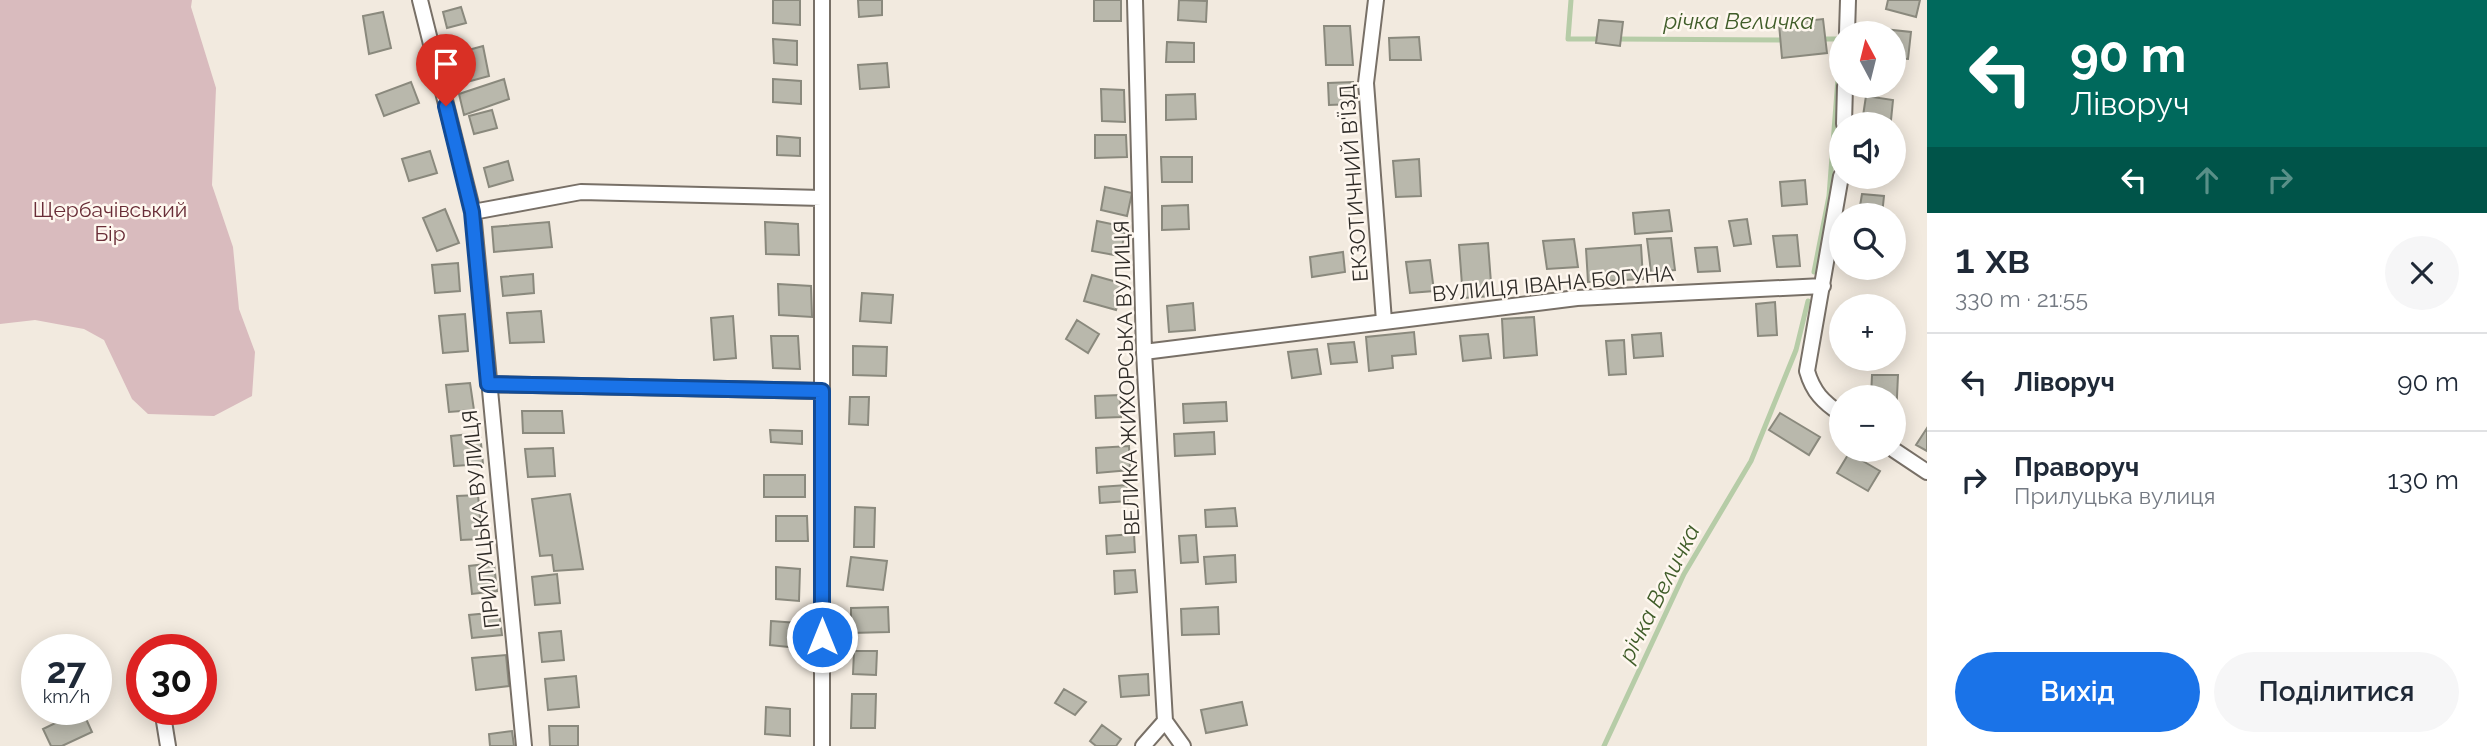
<!DOCTYPE html>
<html lang="uk">
<meta charset="utf-8">
<style>
body{margin:0;font-family:Raleway,sans-serif;background:#f6f6f7;color:#1f2937;height:100vh;display:flex;flex-direction:column;font-size:26px;white-space:nowrap}
*{box-sizing:border-box;margin:0}
p{font-size:23px;color:#747a83}
.icon{flex:none;width:38px;height:38px;fill:none;stroke:currentColor;stroke-width:2;stroke-linecap:round;stroke-linejoin:round}
.map{position:relative;flex:1;overflow:hidden}
.side{display:flex;flex-direction:column;background:#fff;width:560px}
.side>*{flex:none}
.guide{background:#00695c;color:#fff;overflow:hidden}
.needle{width:46px;rotate:353deg}
.tools{position:absolute;left:1829px;top:21px;display:grid;gap:14px}
.tools a{display:grid;place-items:center;width:77px;height:77px;border-radius:50%;background:#fff;box-shadow:0 4px 18px #0003;font-size:35px}
.speed{position:absolute;left:21px;top:634px;display:flex;gap:14px;font-size:35px;font-weight:700;text-align:center}
.speed>*{display:grid;place-content:center;width:91px;height:91px;border-radius:50%;background:#fff;box-shadow:0 4px 18px #0003;line-height:1}
.speed small{font-size:18px;font-weight:400}
.speed .limit{border:10px solid #d22;background:#fff;color:#111}
.pin{position:absolute;display:grid;place-items:center;width:60px;height:60px;color:#fff;margin:-72px -30px;border-radius:50% 50% 50% 0;rotate:-45deg;box-shadow:0 0 7px #0007}
.pin .icon{rotate:45deg}
.me{position:absolute;width:77px;margin:-38px;rotate:0deg;stroke-linejoin:round;filter:drop-shadow(0 0 5px #0008)}
.turn{display:flex;align-items:center;gap:24px;height:147px;padding:0 28px;font-size:32px}
.turn .icon{width:91px;height:91px;stroke-width:2.5}
.turn b{display:block;font-size:49px;line-height:60px}
.lanes{display:flex;align-items:center;height:66px;padding:0 28px;background:#0003;justify-content:center;gap:35px;direction:ltr}
.lanes .off{opacity:.35}
.round{display:grid;place-items:center;flex:none;width:74px;height:74px;border-radius:37px;background:#f6f6f7}
.headline{display:flex;align-items:center;justify-content:space-between;height:119px;padding:0 28px}
h1{font-size:42px;font-weight:600;line-height:52px}
.button{display:flex;gap:14px;margin-top:auto;padding:14px 28px}
.button a{flex:1;height:80px;border-radius:42px;background:#1a73e8;color:#fff;font-size:28px;font-weight:600;line-height:80px;text-align:center}
.button a+a{background:#f6f6f7;color:#1f2937}
ul{padding:0;list-style:none}
li{display:flex;align-items:center;gap:21px;height:98px;padding:0 28px;border-top:2px solid #e0e1e3}
li div{flex:1}
li b{display:block;font-size:26px}
li em{font-style:normal}
main{display:flex;flex:1;min-height:0}
.map>svg:first-child{display:block}
</style>
<main>
<div class="map">
<svg width="1927" height="746" viewBox="0 0 1927 746">
<rect width="100%" height="100%" fill="#f2eadf"/>
<!-- green -->
<path fill="#d9bbbe" d="M 0,0 L 192,0 L 191,7 L 216,88 L 212,185 L 233,247 L 239,309 L 255,352 L 252,396 L 214,416 L 148,414 L 132,399 L 104,340 L 84,329 L 35,320 L 0,324 Z"/>
<g fill="none" stroke-linecap="round" stroke-linejoin="round">
<!-- stream -->
<path stroke="#b6cca7" stroke-width="5" d="M 1571,0 L 1568,39 L 1602,39
M 1616,39 L 1784,40
M 1814,272 L 1829,196 L 1841,39 L 1819,39
M 1604,746 L 1684,574 L 1751,461 L 1796,350 L 1808,301"/>
</g>
<!-- building -->
<path fill="#b9b8ac" stroke="#8a897d" stroke-width="2" d="M 773,0 L 800,0 L 800,25 L 773,23 Z
M 858,0 L 882,0 L 882,15 L 859,17 Z
M 1094,0 L 1121,0 L 1121,21 L 1094,21 Z
M 1179,0 L 1207,1 L 1206,22 L 1178,20 Z
M 1888,0 L 1920,0 L 1916,17 L 1886,9 Z
M 461,7 L 466,23 L 447,28 L 443,12 Z
M 383,12 L 391,48 L 369,54 L 363,16 Z
M 1823,19 L 1827,53 L 1782,58 L 1779,24 Z
M 1599,20 L 1623,22 L 1620,46 L 1596,43 Z
M 1324,26 L 1350,26 L 1353,65 L 1326,65 Z
M 1874,28 L 1911,32 L 1908,59 L 1894,58 L 1894,33 L 1873,33 Z
M 1419,37 L 1421,60 L 1390,60 L 1389,38 Z
M 773,39 L 797,41 L 797,65 L 774,63 Z
M 1167,42 L 1194,43 L 1194,62 L 1166,62 Z
M 483,46 L 489,76 L 467,82 L 461,52 Z
M 887,63 L 889,87 L 860,89 L 858,65 Z
M 504,79 L 509,99 L 464,115 L 459,94 Z
M 773,79 L 801,81 L 801,104 L 773,102 Z
M 411,82 L 419,103 L 384,116 L 376,95 Z
M 1353,82 L 1354,104 L 1329,105 L 1328,83 Z
M 1101,89 L 1124,90 L 1125,122 L 1102,121 Z
M 1195,94 L 1196,119 L 1166,120 L 1166,95 Z
M 1866,96 L 1893,100 L 1891,120 L 1863,116 Z
M 492,110 L 497,128 L 474,134 L 469,116 Z
M 1863,121 L 1892,123 L 1863,124 Z
M 1095,135 L 1126,135 L 1127,157 L 1095,158 Z
M 777,136 L 800,138 L 800,156 L 777,155 Z
M 430,151 L 437,173 L 409,181 L 402,159 Z
M 1161,157 L 1192,157 L 1192,182 L 1162,182 Z
M 1419,159 L 1421,196 L 1396,197 L 1393,161 Z
M 508,161 L 513,180 L 489,187 L 484,168 Z
M 1805,180 L 1807,204 L 1782,206 L 1780,182 Z
M 1105,187 L 1132,193 L 1127,216 L 1101,210 Z
M 1862,194 L 1884,196 L 1882,215 L 1859,212 Z
M 1188,205 L 1189,229 L 1162,230 L 1162,206 Z
M 445,209 L 459,243 L 437,251 L 423,218 Z
M 1669,210 L 1672,231 L 1635,234 L 1633,213 Z
M 1747,219 L 1751,244 L 1734,246 L 1729,221 Z
M 1097,221 L 1126,227 L 1120,256 L 1092,251 Z
M 549,222 L 552,247 L 494,252 L 492,227 Z
M 765,222 L 798,224 L 799,255 L 766,254 Z
M 1797,235 L 1800,266 L 1777,267 L 1773,236 Z
M 1671,238 L 1675,270 L 1651,272 L 1647,239 Z
M 1574,239 L 1578,267 L 1547,269 L 1543,241 Z
M 1488,243 L 1492,296 L 1463,298 L 1459,245 Z
M 1641,245 L 1643,279 L 1588,282 L 1586,249 Z
M 1717,247 L 1720,271 L 1698,272 L 1695,248 Z
M 1343,252 L 1345,272 L 1312,277 L 1310,257 Z
M 1430,260 L 1434,291 L 1410,293 L 1406,262 Z
M 458,263 L 460,291 L 435,293 L 432,265 Z
M 533,274 L 534,293 L 503,296 L 501,277 Z
M 1092,275 L 1124,284 L 1116,310 L 1084,301 Z
M 778,284 L 811,286 L 812,317 L 779,315 Z
M 862,293 L 893,295 L 891,323 L 860,321 Z
M 1775,302 L 1777,335 L 1758,336 L 1756,304 Z
M 1193,303 L 1195,330 L 1169,332 L 1167,306 Z
M 541,311 L 544,342 L 510,343 L 507,313 Z
M 465,314 L 468,351 L 443,353 L 439,316 Z
M 733,316 L 736,358 L 714,360 L 711,318 Z
M 1534,317 L 1537,355 L 1504,358 L 1502,319 Z
M 1077,320 L 1099,334 L 1088,353 L 1066,339 Z
M 1414,332 L 1416,354 L 1392,356 L 1393,368 L 1369,371 L 1366,337 Z
M 1661,333 L 1663,356 L 1634,358 L 1632,335 Z
M 1488,334 L 1491,358 L 1463,361 L 1460,336 Z
M 771,336 L 798,336 L 800,369 L 773,368 Z
M 1624,340 L 1626,374 L 1609,375 L 1606,341 Z
M 1354,342 L 1357,362 L 1331,364 L 1328,344 Z
M 853,346 L 887,347 L 886,376 L 853,375 Z
M 1317,349 L 1321,374 L 1292,378 L 1288,352 Z
M 1872,375 L 1898,375 L 1896,418 L 1894,418 L 1894,397 L 1871,397 Z
M 470,383 L 474,410 L 449,412 L 446,385 Z
M 1120,395 L 1121,417 L 1096,418 L 1095,396 Z
M 850,397 L 869,397 L 868,425 L 849,424 Z
M 1226,402 L 1227,421 L 1184,423 L 1183,404 Z
M 522,411 L 562,411 L 564,433 L 523,433 Z
M 1780,413 L 1820,437 L 1809,455 L 1769,430 Z
M 1927,428 L 1927,451 L 1916,445 Z
M 770,430 L 802,431 L 802,444 L 771,442 Z
M 1214,432 L 1215,454 L 1175,456 L 1174,434 Z
M 480,433 L 483,464 L 454,466 L 451,436 Z
M 1129,446 L 1130,470 L 1097,473 L 1096,448 Z
M 553,448 L 555,476 L 528,477 L 525,449 Z
M 1849,453 L 1880,471 L 1868,491 L 1837,473 Z
M 764,475 L 805,475 L 805,497 L 764,497 Z
M 1127,485 L 1128,501 L 1100,503 L 1099,487 Z
M 570,494 L 583,569 L 554,571 L 552,555 L 540,556 L 532,499 Z
M 478,495 L 482,539 L 461,540 L 457,496 Z
M 855,507 L 875,508 L 874,547 L 854,547 Z
M 1235,508 L 1237,526 L 1206,527 L 1205,510 Z
M 776,516 L 807,516 L 808,541 L 776,541 Z
M 1134,534 L 1135,552 L 1107,554 L 1106,536 Z
M 1196,535 L 1198,562 L 1181,563 L 1179,536 Z
M 1235,555 L 1236,582 L 1206,584 L 1204,557 Z
M 851,557 L 887,561 L 883,590 L 847,586 Z
M 494,563 L 497,591 L 472,594 L 469,566 Z
M 776,567 L 800,569 L 799,601 L 776,599 Z
M 1135,570 L 1137,592 L 1115,594 L 1114,571 Z
M 557,574 L 560,603 L 535,605 L 532,577 Z
M 888,607 L 889,632 L 851,633 L 851,608 Z
M 1218,607 L 1219,634 L 1182,635 L 1181,609 Z
M 499,612 L 502,635 L 472,638 L 469,615 Z
M 771,621 L 798,623 L 798,648 L 770,645 Z
M 561,631 L 564,660 L 542,662 L 539,633 Z
M 854,651 L 877,651 L 876,675 L 853,674 Z
M 506,655 L 509,686 L 476,690 L 472,658 Z
M 1148,674 L 1149,695 L 1121,697 L 1119,676 Z
M 576,676 L 579,707 L 548,710 L 545,679 Z
M 1064,689 L 1086,702 L 1075,715 L 1055,703 Z
M 852,694 L 876,694 L 875,728 L 851,728 Z
M 1242,702 L 1247,725 L 1206,733 L 1201,710 Z
M 766,707 L 790,709 L 790,736 L 765,734 Z
M 82,710 L 92,732 L 62,746 L 51,746 L 43,729 Z
M 1102,725 L 1121,739 L 1116,746 L 1096,746 L 1090,741 Z
M 549,726 L 578,726 L 578,746 L 550,746 Z
M 512,731 L 514,746 L 490,746 L 489,734 Z"/>
<g fill="none" stroke-linecap="round" stroke-linejoin="round">
<!-- minor casing -->
<g stroke="#787067" stroke-width="18">
<path id="minor" d="M 420,0 L 473,212 L 524,746
M 822,0 L 822,746
M 1135,0 L 1144,352 L 1165,721 L 1143,746
M 1376,0 L 1366,83 L 1384,321
M 1847,33 L 1848,0
M 1844,124 L 1845,86
M 1841,176 L 1807,371 C 1813,392 1823,402 1841,414
M 473,212 L 581,192 L 822,198
M 1144,352 L 1577,298 L 1823,286
M 488,384 L 822,391
M 1894,450 L 1927,472
M 162,709 L 168,746
M 1165,721 L 1183,746"/>
</g>
<!-- minor -->
<use href="#minor" stroke="#fff" stroke-width="14"/>
</g>
<g fill="none" stroke-linecap="round" stroke-linejoin="round">
<!-- route casing -->
<g stroke="#114b97" stroke-width="18">
<path id="route" d="M 446,106 L 472,212 L 488,384 L 822,391 L 822,637"/>
</g>
<!-- route -->
<use href="#route" stroke="#1a73e8" stroke-width="12"/>
</g>
<g text-anchor="middle" stroke-width="5" stroke-linejoin="round" paint-order="stroke">
<!-- street labels -->
<g font-size="21" fill="#2e2b27" stroke="#fef7ef">
<text transform="translate(1354 183) rotate(-94)" y="7">ЕКЗОТИЧНИЙ В'ЇЗД</text>
<text transform="translate(1553 284) rotate(-5)" y="7">ВУЛИЦЯ ІВАНА БОГУНА</text>
<text transform="translate(1127 378) rotate(-92)" y="7">ВЕЛИКА ЖИХОРСЬКА ВУЛИЦЯ</text>
<text transform="translate(481 519) rotate(-96)" y="7">ПРИЛУЦЬКА ВУЛИЦЯ</text>
</g>
<!-- park labels -->
<g font-size="21" fill="#692d37" stroke="#fef7ef">
<text x="110" y="217">Щербачівський<tspan x="110" dy="24">Бір</tspan></text>
</g>
<!-- water labels -->
<g font-size="23" font-style="italic" fill="#3f5c28" stroke="#fef7ef">
<text x="1739" y="29">річка Величка</text>
<text transform="translate(1659 593) rotate(-63)" y="8">річка Величка</text>
</g>
</g>
</svg>
<div class="tools">
<a><svg class="needle" viewBox="-14 -14 28 28"><path d="M0-13l5 13h-10z" fill="#e53935"/><path d="M0 13l5-13h-10z" fill="#747a83"/></svg></a>
<a><svg class="icon" aria-label="sound" viewBox="0 0 24 24"><path d="M4 9h4l5-4v14l-5-4H4zM17 9q2 3 0 6"/></svg></a>
<a><svg class="icon" aria-label="search" viewBox="0 0 24 24"><circle cx="10" cy="10" r="6"/><path d="M15 15l6 6"/></svg></a>
<a>+</a>
<a>−</a>
</div>
<div class="speed"><div>27<small>km/h</small></div><div class="limit">30</div></div>
<div class="pin" style="left:446px;top:106px;background:#d93025"><svg class="icon" aria-label="arrive" viewBox="0 0 24 24"><path d="M6 21V4h12l-3 4 3 4H6"/></svg></div>
<svg class="me" style="left:822px;top:637px" viewBox="-20 -20 40 40"><circle r="17" fill="#1a73e8" stroke="#fff" stroke-width="3"/><path d="M0-11L8 9 0 5-8 9z" fill="#fff"/></svg>
</div>
<section class="side">
<div class="guide">
<div class="turn"><svg class="icon" aria-label="left" viewBox="0 0 24 24"><path d="M17 20v-9H6M10 6l-5 5 5 5"/></svg><div><b>90 m</b>Ліворуч</div></div>
<div class="lanes"><svg class="icon" aria-label="left" viewBox="0 0 24 24"><path d="M17 20v-9H6M10 6l-5 5 5 5"/></svg><svg class="icon off" aria-label="ahead" viewBox="0 0 24 24"><path d="M12 20V5M6 11l6-6 6 6"/></svg><svg class="icon off" aria-label="right" viewBox="0 0 24 24"><path d="M7 20v-9h11M14 6l5 5-5 5"/></svg></div>
</div>
<div class="headline"><div><h1>1 хв</h1><p>330 m · 21:55</p></div><a class="round"><svg class="icon" aria-label="close" viewBox="0 0 24 24"><path d="M6 6l12 12M18 6L6 18"/></svg></a></div>
<ul>
<li><svg class="icon" aria-label="left" viewBox="0 0 24 24"><path d="M17 20v-9H6M10 6l-5 5 5 5"/></svg><div><b>Ліворуч</b></div><em>90 m</em></li>
<li><svg class="icon" aria-label="right" viewBox="0 0 24 24"><path d="M7 20v-9h11M14 6l5 5-5 5"/></svg><div><b>Праворуч</b><p>Прилуцька вулиця</p></div><em>130 m</em></li>
</ul>
<div class="button"><a>Вихід</a><a>Поділитися</a></div>
</section>
</main>
